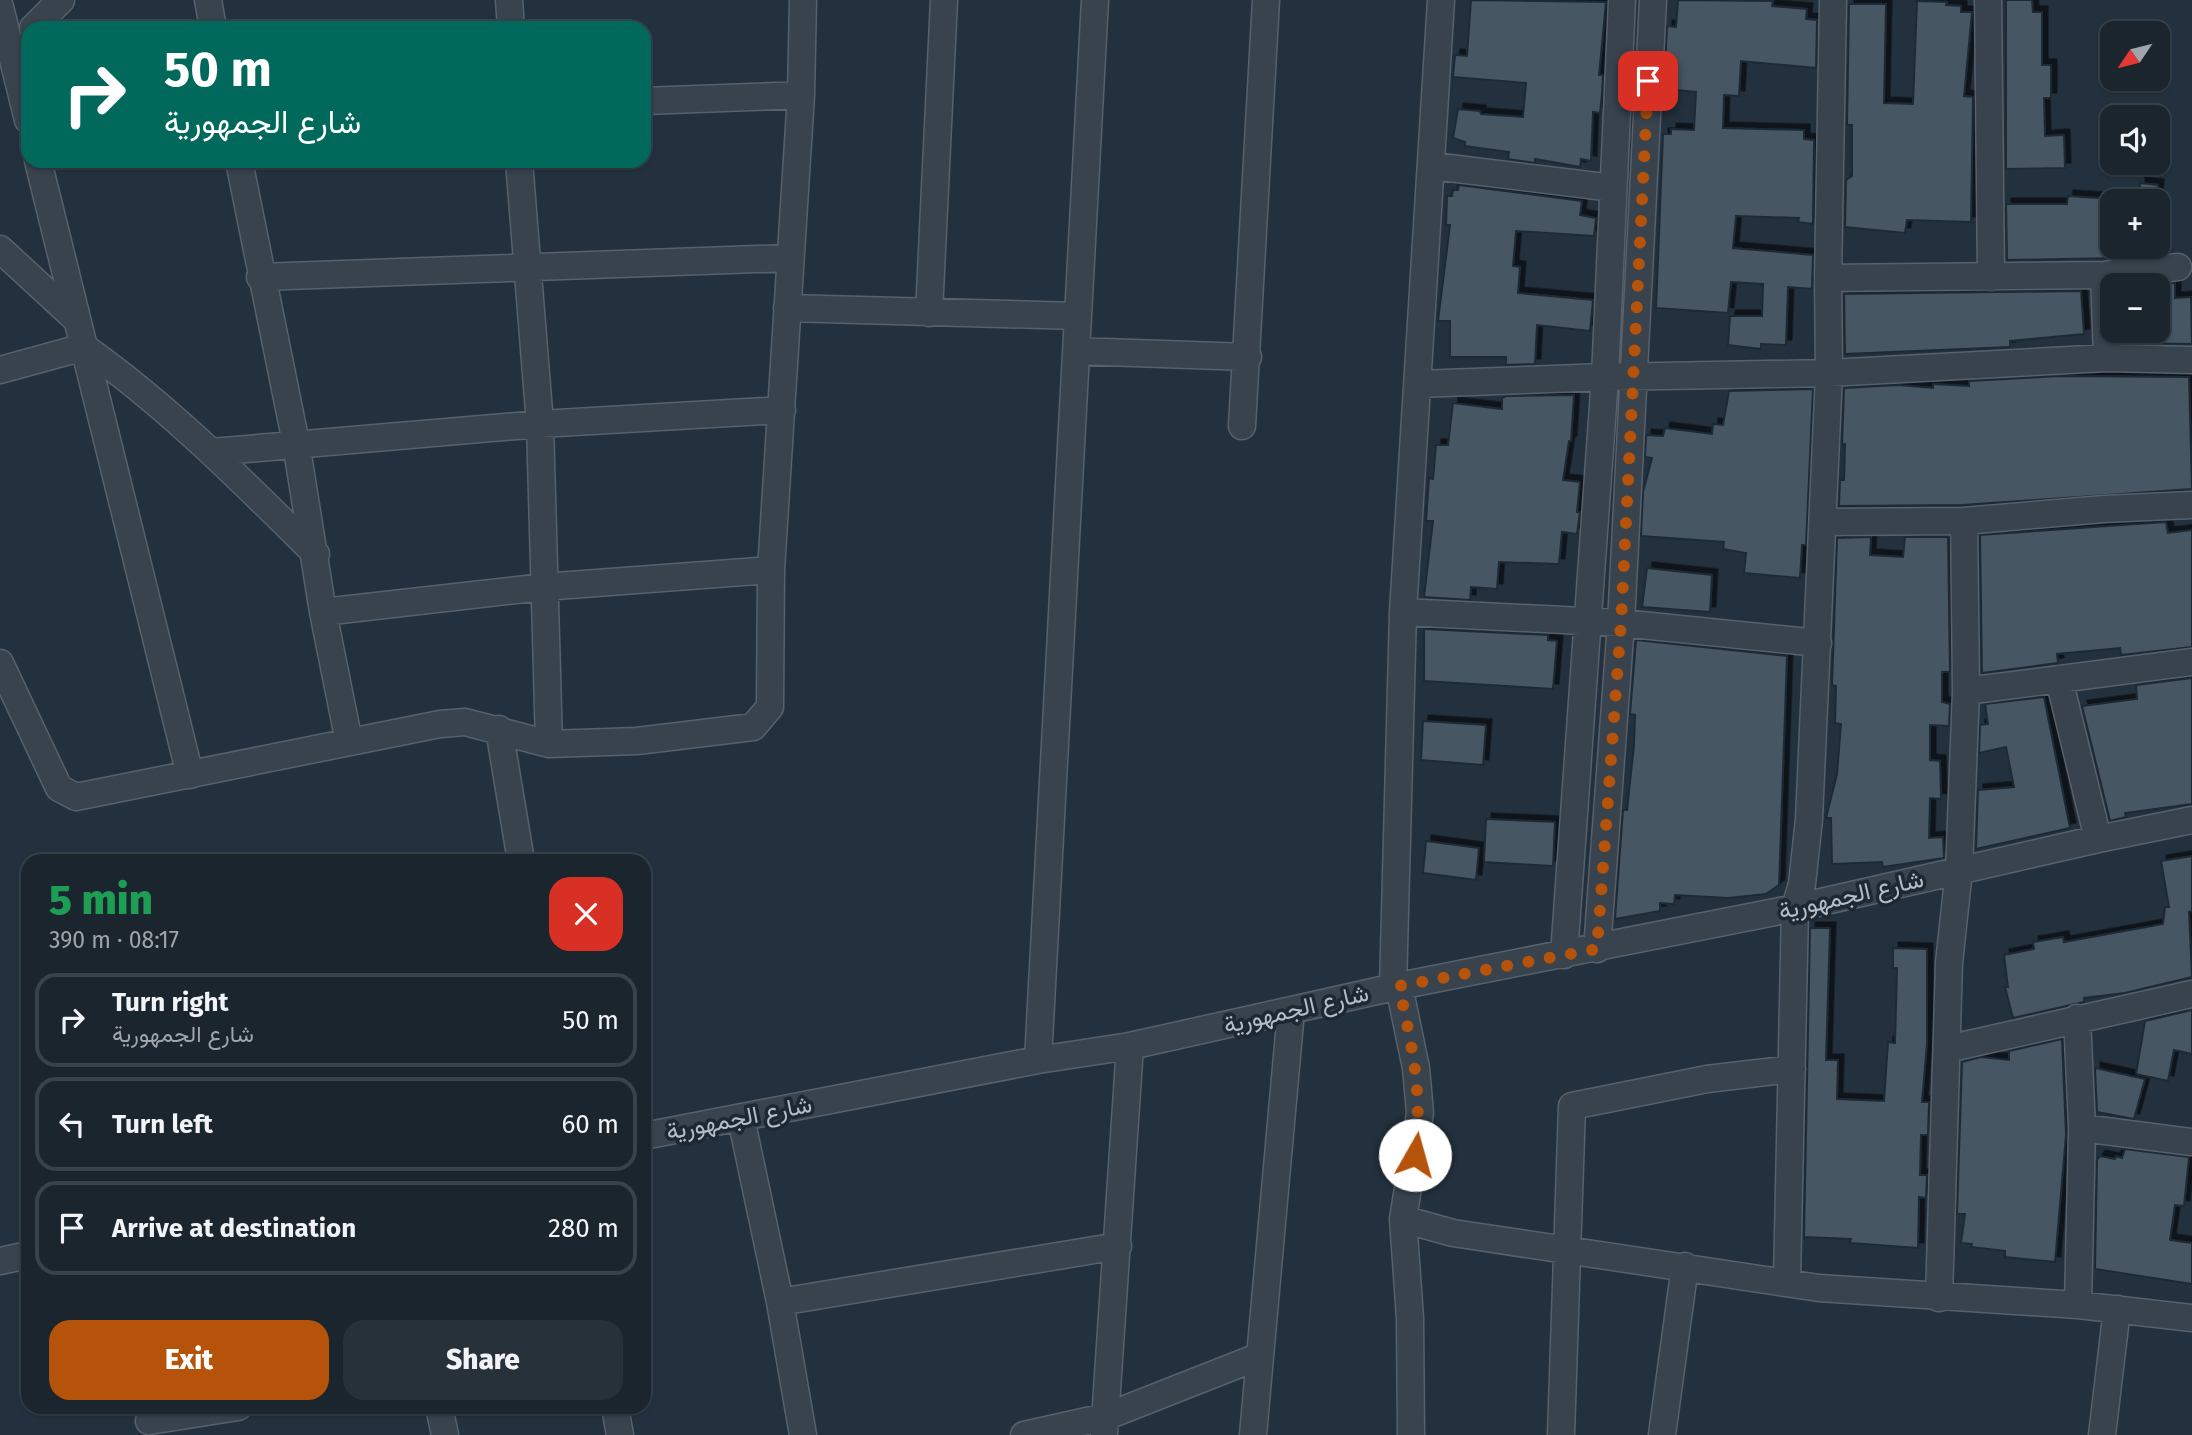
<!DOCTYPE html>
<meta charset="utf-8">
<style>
body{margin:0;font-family:"Fira Sans",Vazirmatn,sans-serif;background:#27313a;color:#f1f3f6;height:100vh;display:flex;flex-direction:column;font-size:26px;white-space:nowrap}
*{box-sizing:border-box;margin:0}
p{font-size:23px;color:#9fa5aa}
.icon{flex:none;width:38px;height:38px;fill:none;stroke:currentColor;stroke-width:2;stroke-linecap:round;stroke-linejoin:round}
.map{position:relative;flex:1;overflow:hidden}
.drawer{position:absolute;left:21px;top:854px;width:630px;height:560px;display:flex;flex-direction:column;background:#1a252e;border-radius:21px;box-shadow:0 2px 5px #0004,0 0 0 2px #38424a}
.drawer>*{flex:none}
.top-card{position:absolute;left:21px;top:21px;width:630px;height:147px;border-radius:21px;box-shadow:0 2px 5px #0004,0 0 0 2px #38424a;background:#00695c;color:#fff;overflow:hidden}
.needle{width:46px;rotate:235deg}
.controls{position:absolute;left:2100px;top:21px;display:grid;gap:14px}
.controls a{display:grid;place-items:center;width:70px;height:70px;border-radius:14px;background:#1a252e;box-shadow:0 2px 5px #0004,0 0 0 2px #38424a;font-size:35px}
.pin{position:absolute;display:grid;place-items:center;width:60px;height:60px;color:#fff;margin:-30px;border-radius:14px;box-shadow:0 4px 10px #0006}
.me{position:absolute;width:77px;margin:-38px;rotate:7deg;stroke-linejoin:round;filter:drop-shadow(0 0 5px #0008)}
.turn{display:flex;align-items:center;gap:24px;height:147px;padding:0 28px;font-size:32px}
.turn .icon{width:91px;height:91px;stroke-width:2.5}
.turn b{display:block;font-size:49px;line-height:60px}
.round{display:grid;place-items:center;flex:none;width:74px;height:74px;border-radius:21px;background:#27313a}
.summary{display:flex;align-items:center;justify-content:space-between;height:119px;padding:0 28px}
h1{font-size:42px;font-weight:800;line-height:52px;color:#1e9e55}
.cta{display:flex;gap:14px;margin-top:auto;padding:14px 28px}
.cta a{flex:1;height:80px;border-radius:21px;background:#b45309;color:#fff;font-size:28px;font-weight:800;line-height:80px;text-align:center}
.cta a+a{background:#27313a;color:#f1f3f6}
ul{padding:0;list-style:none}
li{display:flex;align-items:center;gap:21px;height:94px;margin:0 14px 10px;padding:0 14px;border:4px solid #38424a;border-radius:21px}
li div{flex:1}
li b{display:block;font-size:26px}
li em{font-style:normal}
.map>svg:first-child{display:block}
</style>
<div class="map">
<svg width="2192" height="1435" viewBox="0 0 2192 1435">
<defs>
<filter id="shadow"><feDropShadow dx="5.5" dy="-5.5" stdDeviation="0" flood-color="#0009"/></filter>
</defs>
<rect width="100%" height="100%" fill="#23313e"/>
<!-- building -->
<path fill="#475764" stroke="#1f2a35" stroke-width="2" filter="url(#shadow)" d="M 1471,0 L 1606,2 L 1599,75 L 1603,75 L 1602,93 L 1600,113 L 1593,112 L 1591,161 L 1581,159 L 1580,167 L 1535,159 L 1535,163 L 1508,159 L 1509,152 L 1465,146 L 1465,142 L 1453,138 L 1458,109 L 1480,111 L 1481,114 L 1523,117 L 1526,83 L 1453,77 L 1455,55 L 1467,56 Z
M 1678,0 L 1773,1 L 1772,6 L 1807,9 L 1806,19 L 1817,20 L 1816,68 L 1741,61 L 1739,96 L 1724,95 L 1723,128 L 1804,130 L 1804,139 L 1814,140 L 1813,224 L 1798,222 L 1799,218 L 1736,216 L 1733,248 L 1813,255 L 1812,289 L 1788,287 L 1786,345 L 1761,344 L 1761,349 L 1728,345 L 1730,316 L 1762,316 L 1763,284 L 1731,282 L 1728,313 L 1656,308 L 1663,134 L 1671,134 L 1671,129 L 1694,130 L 1696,92 L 1664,89 L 1667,26 L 1676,27 Z
M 2006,0 L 2032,0 L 2033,12 L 2042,12 L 2042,65 L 2051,65 L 2051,98 L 2044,98 L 2045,136 L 2064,135 L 2065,168 L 2006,169 Z
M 1917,1 L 1947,2 L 1946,5 L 1961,6 L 1961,12 L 1972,12 L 1964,96 L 1973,97 L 1971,222 L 1907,220 L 1905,233 L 1845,227 L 1846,180 L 1852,176 L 1852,125 L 1847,125 L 1849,4 L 1886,4 L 1884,103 L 1913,104 Z
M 2140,183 L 2158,185 L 2157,201 L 2140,201 Z
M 1459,185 L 1582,201 L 1580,215 L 1596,218 L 1594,236 L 1516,231 L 1513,266 L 1520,267 L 1518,293 L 1593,300 L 1590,331 L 1537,325 L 1535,364 L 1506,365 L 1506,357 L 1450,357 L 1450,321 L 1438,321 L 1450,225 L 1446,225 L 1447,196 L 1452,196 L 1453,190 L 1458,190 Z
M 2068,196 L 2112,199 L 2112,247 L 2116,247 L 2116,258 L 2007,260 L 2006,204 L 2067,204 Z
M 2175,283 L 2175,298 L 2191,297 L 2192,344 L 2122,343 L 2122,331 L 2158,331 L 2158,285 Z
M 2081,291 L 2084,334 L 2010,341 L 2010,347 L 1845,354 L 1844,294 Z
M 2059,376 L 2189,377 L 2192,489 L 1963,505 L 1839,506 L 1840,480 L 1844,480 L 1845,444 L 1842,444 L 1844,388 L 1898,385 L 1933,388 L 1933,384 L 1969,386 L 1969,381 Z
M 1813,389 L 1806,545 L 1802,545 L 1800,578 L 1744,573 L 1746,553 L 1723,549 L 1724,542 L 1641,536 L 1643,492 L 1652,458 L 1645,457 L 1646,435 L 1663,436 L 1665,428 L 1712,434 L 1713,424 L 1723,425 L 1729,391 Z
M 1574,395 L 1571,441 L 1569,441 L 1563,480 L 1580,482 L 1577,512 L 1580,512 L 1577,534 L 1562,532 L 1559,564 L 1499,562 L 1497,589 L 1471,587 L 1470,600 L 1424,597 L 1433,521 L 1426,521 L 1429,478 L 1433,479 L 1436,445 L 1448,445 L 1453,403 L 1502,409 L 1502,398 L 1506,396 Z
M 2166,522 L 2168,533 L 2192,530 L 2192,647 L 2121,655 L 2120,648 L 2057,654 L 2058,663 L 1982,673 L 1980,535 Z
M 1871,537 L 1870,555 L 1903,557 L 1905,537 L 1948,537 L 1950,672 L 1942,672 L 1942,702 L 1950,704 L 1949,726 L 1930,725 L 1930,760 L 1940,761 L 1941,799 L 1930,798 L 1929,838 L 1943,837 L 1944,858 L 1883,867 L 1882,862 L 1832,864 L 1831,818 L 1826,818 L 1837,774 L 1841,724 L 1835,723 L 1836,686 L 1832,685 L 1837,538 Z
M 1647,568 L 1712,575 L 1710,612 L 1642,607 Z
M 1424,629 L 1548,635 L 1548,640 L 1557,641 L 1553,689 L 1424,681 Z
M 1636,640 L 1787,656 L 1779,885 L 1766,894 L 1728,898 L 1675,895 L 1674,904 L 1660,903 L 1660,911 L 1615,919 L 1623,810 L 1627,810 L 1634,745 L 1635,715 L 1630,714 Z
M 2192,678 L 2192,804 L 2125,813 L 2126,817 L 2110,821 L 2082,706 L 2137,699 L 2136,685 Z
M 2044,697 L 2070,828 L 1976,849 L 1978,790 L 2014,787 L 2006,747 L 1979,753 L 1980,725 L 1988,724 L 1985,704 Z
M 1423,721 L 1486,725 L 1483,765 L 1421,760 Z
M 1486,819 L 1555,822 L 1553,866 L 1484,862 Z
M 1426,841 L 1479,848 L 1476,880 L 1423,873 Z
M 2192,856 L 2192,911 L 2189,912 L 2192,977 L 2125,993 L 2084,998 L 2084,1002 L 2013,1018 L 2005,987 L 2008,987 L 2004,955 L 2034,949 L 2033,942 L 2063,937 L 2064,942 L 2163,924 L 2165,907 L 2169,907 L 2161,861 Z
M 1810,928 L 1830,928 L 1826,1060 L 1838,1060 L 1837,1099 L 1884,1101 L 1888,1042 L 1895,1043 L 1897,968 L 1893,968 L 1893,948 L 1927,949 L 1927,1043 L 1922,1102 L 1929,1102 L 1928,1135 L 1921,1135 L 1920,1175 L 1927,1175 L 1926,1198 L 1919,1197 L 1918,1248 L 1850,1243 L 1851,1239 L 1804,1237 Z
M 2192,1010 L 2192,1054 L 2174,1050 L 2168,1081 L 2136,1074 L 2145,1021 Z
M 2062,1039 L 2066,1135 L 2055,1262 L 2005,1257 L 2005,1251 L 1971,1247 L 1972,1244 L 1961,1243 L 1965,1214 L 1957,1214 L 1962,1062 L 1981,1057 L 2009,1060 L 2009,1051 Z
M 2095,1068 L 2145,1079 L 2134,1119 L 2097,1112 Z
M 2125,1149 L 2189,1157 L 2184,1206 L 2175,1205 L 2170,1240 L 2192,1243 L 2192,1284 L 2095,1269 L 2097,1160 L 2100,1156 L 2115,1159 L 2116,1156 L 2122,1158 Z"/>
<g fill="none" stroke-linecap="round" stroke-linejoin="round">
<!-- minor casing -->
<g stroke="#56616c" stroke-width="29">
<path id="minor" d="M 208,0 L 213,28
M 509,0 L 511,28
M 1988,0 L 1991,277
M 0,7 L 28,120
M 33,28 L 61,0
M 644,101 L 801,95
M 38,161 L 190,775
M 239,161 L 296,443 L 323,612 L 349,742
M 519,161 L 540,424 L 549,744
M 1433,166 L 1613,188
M 0,249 L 76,319
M 2104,275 L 2107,358
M 260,277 L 788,258
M 1828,278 L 2104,275 L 2178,267
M 787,308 L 1077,316
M 929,313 L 944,0
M 1076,351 L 1248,357
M 0,370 L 84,347 C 169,407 242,481 316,554
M 1418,384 L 1605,377 L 1829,373 L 2107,358 L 2192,360
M 1242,426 L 1266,0
M 212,452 L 540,424 L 782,410
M 1824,522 L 1964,521 L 2104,509 L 2192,505
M 323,612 L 543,587 L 771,570
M 1403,612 L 1621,623 L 1818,643
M 0,663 L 59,788 L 76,797 L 440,724 L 465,722 L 549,744 L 637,741 L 753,727 L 770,707 L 771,570 L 801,95 L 803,0
M 2059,679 L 2098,839
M 1966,691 L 2192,662
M 499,729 L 521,861
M 1597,949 L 1621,623 L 1653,0
M 1564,955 L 1605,377 L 1622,0
M 1399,986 L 1416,1068 L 1420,1113 L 1403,1219 L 1410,1318 L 1411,1435
M 1393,988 L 1403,612 L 1441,0
M 2077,1018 L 2082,1128 L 2078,1305
M 1947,1049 L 2192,994
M 1038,1060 L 1095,0
M 741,1118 L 780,1302 L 803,1435
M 2082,1128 L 2192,1142
M 644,1136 L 1038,1060 L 1130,1046 L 1399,986 L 1795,908 L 2098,839 L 2192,820
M 1403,1219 L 1453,1233 L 1819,1288 L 2078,1305 L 2192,1318
M 0,1261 L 28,1255
M 1787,1281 L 1795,908 L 1802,884 L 1809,819 L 1829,373 L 1828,278 L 1833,0
M 1939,1298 L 1949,963 L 1959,870 L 1966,691 L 1964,521
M 780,1302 L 1118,1246
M 439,1407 L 445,1435
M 615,1407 L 620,1435
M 149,1421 L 238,1407
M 1024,1435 L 1105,1417 L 1260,1356
M 1104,1435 L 1130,1046
M 1253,1435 L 1291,1011
M 1561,1435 L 1572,1106 L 1707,1079 L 1792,1069
M 1662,1435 L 1685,1266
M 2102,1435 L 2117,1309"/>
</g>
<!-- minor -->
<use href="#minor" stroke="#38434e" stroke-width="26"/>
</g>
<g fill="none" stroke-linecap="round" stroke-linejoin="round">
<!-- route -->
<path stroke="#b45309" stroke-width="12" stroke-dasharray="0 21.6" d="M 1415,1155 C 1423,1091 1412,1048 1399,986 L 1597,949 L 1621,623 L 1648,81"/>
</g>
<g text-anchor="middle" stroke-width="7" stroke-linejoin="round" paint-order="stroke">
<!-- street labels -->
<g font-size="24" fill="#b4bec9" stroke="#1d2833">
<text transform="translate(1851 895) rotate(-13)" y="8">شارع الجمهورية</text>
<text transform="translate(1296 1009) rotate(-13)" y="8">شارع الجمهورية</text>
<text transform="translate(739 1118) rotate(-11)" y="8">شارع الجمهورية</text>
</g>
</g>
</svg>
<div class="controls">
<a><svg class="needle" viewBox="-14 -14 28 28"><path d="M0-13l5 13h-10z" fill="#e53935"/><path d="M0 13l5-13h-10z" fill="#9fa5aa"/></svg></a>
<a><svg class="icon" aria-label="sound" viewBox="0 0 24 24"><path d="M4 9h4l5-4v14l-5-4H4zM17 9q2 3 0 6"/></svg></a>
<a>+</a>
<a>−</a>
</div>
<div class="pin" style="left:1648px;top:81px;background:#d93025"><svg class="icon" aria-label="arrive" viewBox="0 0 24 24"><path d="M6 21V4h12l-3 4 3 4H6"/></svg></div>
<svg class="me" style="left:1415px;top:1155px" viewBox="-20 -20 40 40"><circle r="19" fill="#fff"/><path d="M0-13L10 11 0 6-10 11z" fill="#b45309"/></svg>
<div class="top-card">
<div class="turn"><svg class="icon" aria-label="right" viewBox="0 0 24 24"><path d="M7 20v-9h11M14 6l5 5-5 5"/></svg><div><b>50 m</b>شارع الجمهورية</div></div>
</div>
<section class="drawer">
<div class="summary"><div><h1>5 min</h1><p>390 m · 08:17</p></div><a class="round" style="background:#d93025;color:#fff"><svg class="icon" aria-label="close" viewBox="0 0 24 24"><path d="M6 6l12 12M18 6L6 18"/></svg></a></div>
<ul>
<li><svg class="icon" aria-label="right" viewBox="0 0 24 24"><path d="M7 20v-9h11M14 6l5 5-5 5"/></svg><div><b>Turn right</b><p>شارع الجمهورية</p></div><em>50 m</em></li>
<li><svg class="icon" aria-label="left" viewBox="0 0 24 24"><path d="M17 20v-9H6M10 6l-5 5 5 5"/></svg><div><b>Turn left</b></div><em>60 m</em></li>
<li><svg class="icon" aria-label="arrive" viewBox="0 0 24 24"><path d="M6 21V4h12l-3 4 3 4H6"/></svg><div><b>Arrive at destination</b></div><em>280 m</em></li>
</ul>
<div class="cta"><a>Exit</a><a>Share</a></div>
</section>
</div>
